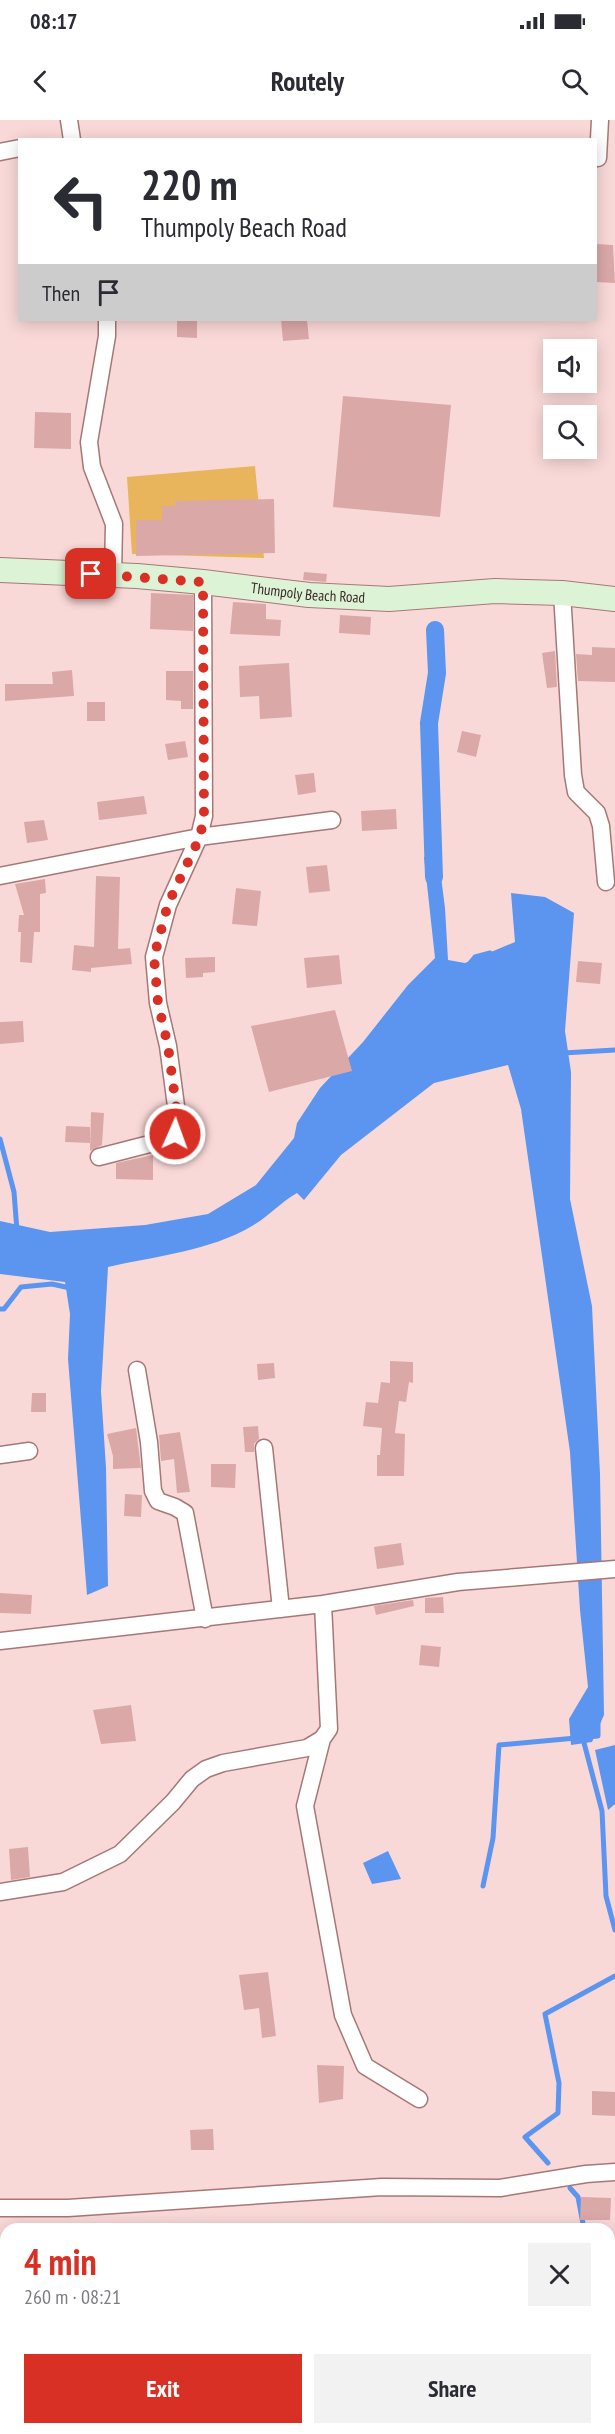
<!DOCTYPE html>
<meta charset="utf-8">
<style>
body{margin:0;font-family:"PT Sans Narrow",sans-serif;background:#f2f2f3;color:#2b2b33;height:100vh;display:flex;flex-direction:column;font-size:22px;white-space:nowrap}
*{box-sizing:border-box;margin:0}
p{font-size:20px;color:#7c7c81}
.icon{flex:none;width:33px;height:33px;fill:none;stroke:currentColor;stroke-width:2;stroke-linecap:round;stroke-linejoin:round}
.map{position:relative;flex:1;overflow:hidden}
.drawer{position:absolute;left:0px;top:2103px;width:615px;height:212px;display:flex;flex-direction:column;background:#fff;border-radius:18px 18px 0 0;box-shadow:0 3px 15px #0003}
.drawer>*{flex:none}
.guide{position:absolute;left:18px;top:18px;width:579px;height:183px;border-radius:0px;box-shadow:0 3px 15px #0003;background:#fff;color:#2b2b33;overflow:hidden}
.tools{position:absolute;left:543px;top:219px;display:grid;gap:12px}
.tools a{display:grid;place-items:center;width:54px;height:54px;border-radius:0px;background:#fff;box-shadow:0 3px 15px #0003;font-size:30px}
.pin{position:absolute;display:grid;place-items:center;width:51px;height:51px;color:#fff;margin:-26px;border-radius:12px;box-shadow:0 3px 9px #0006}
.me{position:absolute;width:66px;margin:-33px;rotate:2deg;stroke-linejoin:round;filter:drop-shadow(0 0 4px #0008)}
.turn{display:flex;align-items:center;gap:21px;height:126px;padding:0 24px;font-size:27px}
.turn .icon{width:78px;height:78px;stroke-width:2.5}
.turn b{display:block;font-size:42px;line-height:51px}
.then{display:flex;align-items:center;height:57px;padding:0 24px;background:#0003;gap:12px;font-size:22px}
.round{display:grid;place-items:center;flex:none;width:63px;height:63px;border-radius:0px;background:#f2f2f3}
.head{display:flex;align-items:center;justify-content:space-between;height:102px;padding:0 24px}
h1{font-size:36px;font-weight:800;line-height:45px;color:#d93025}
.button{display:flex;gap:12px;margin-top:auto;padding:12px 24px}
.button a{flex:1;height:69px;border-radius:0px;background:#d93025;color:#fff;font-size:24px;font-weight:800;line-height:69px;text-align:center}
.button a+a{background:#f2f2f3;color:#2b2b33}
.status{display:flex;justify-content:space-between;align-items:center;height:42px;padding:0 30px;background:#fff;direction:ltr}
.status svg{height:16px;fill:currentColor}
header{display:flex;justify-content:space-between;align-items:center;height:78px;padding:0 24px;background:#fff;font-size:27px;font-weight:800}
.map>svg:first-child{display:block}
</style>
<div class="status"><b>08:17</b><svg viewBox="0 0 49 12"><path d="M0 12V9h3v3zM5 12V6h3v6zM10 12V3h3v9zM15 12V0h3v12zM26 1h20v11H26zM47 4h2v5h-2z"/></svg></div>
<header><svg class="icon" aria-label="back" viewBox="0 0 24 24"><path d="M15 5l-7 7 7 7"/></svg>Routely<svg class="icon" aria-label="search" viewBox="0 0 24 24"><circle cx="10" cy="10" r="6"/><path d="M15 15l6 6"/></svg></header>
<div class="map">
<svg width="615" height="2314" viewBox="0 0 615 2314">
<rect width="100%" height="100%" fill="#f9d9d8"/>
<!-- green -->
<path fill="#e8b55d" d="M 255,346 L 264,438 L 132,434 L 127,357 Z"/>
<!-- water -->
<path fill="#5b95ef" d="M 438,733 L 445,788 L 448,840 L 465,843 L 515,822 L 511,773 L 545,777 L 574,793 L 565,911 L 571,952 L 570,1079 L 592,1186 L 600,1354 L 604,1595 L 592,1622 L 571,1625 L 569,1599 L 588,1567 L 580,1490 L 570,1332 L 521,989 L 508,945 L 434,963 L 341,1035 L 304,1080 L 297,1073 C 281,1082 268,1097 252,1106 C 210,1131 156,1136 108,1147 L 101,1271 L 106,1348 L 108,1466 L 87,1475 L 68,1239 L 70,1194 L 65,1162 L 0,1154 L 0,1101 L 50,1112 L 145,1105 L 208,1094 L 256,1065 L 294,1018 L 297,1003 L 320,968 L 363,922 L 408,865 L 435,838 L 424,737 Z
M 615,1625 L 615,1684 L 608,1690 L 595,1630 Z
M 388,1731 L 401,1759 L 372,1764 L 363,1743 Z"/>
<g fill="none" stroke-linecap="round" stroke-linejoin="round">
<!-- stream -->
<path stroke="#5b95ef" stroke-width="5" d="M 470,843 L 475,837 L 490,833
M 563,933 L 615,930
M 0,1019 L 14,1072 L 17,1111
M 0,1189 L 4,1189 L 21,1167 L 52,1164 L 70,1168
M 588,1617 L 598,1616 L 598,1602
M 583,1619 L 602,1691 L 606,1776 L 615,1810
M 483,1766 L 493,1718 L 499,1625 L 576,1618
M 548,2043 L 525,2017 L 558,1993 L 559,1963 L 545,1894 L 615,1856
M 570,2068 L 578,2077 L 584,2109"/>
<!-- canal -->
<path stroke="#5b95ef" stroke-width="18" d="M 434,757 L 429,603 L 437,553 L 435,510"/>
</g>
<!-- building -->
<path fill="#dba8a8" d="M 596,124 L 613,125 L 615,163 L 596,162 Z
M 177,200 L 197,200 L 197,218 L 177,217 Z
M 281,200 L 307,200 L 309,219 L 283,221 Z
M 343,276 L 451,285 L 440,397 L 333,387 Z
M 35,292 L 71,293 L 71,329 L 34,328 Z
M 274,379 L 275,433 L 136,436 L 136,400 L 162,400 L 162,386 L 175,386 L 175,381 Z
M 304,452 L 327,454 L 326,462 L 303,460 Z
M 151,473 L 193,475 L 193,511 L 150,509 Z
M 233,482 L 266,484 L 266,499 L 281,500 L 280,516 L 230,514 Z
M 340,495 L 371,497 L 370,515 L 339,513 Z
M 592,527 L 615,528 L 615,562 L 578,561 L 576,534 L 592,535 Z
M 555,531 L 557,567 L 547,568 L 542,533 Z
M 289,543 L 292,597 L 260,599 L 259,576 L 240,577 L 239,546 Z
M 72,550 L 74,576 L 5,581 L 5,564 L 53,564 L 52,552 Z
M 166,551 L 193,551 L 193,589 L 181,589 L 181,581 L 166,580 Z
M 87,582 L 105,582 L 105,601 L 87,601 Z
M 462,611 L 481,615 L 476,637 L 457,632 Z
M 185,621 L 188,637 L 168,640 L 165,624 Z
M 314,653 L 316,672 L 298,675 L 295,655 Z
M 144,676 L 147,694 L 99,700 L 97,682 Z
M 396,689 L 397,709 L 362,711 L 361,691 Z
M 44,700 L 48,720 L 27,723 L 24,702 Z
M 327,745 L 330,771 L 309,773 L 306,747 Z
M 96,756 L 120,757 L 118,829 L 130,828 L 132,844 L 91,848 L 91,852 L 72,850 L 74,825 L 94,827 Z
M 45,759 L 46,773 L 40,774 L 40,812 L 34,812 L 32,843 L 20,842 L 21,812 L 18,812 L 19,795 L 24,795 L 15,764 Z
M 236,768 L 261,771 L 257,806 L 232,804 Z
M 339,835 L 342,864 L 307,868 L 304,838 Z
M 215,837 L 215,852 L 203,853 L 203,857 L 186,858 L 185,838 Z
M 578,841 L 602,843 L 600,864 L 576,862 Z
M 335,890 L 352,951 L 269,972 L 251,906 Z
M 23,901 L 24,922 L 0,924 L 0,902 Z
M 91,992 L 104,993 L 102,1025 L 90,1031 Z
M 66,1006 L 90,1007 L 90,1023 L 65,1022 Z
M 153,1035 L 153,1060 L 116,1059 L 116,1043 Z
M 390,1241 L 413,1242 L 413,1263 L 409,1262 L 406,1282 L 399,1281 L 395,1313 L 405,1314 L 404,1356 L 377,1356 L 377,1335 L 380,1335 L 382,1308 L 363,1306 L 366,1282 L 378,1283 L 381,1262 L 390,1263 Z
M 274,1243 L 275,1258 L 258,1260 L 257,1244 Z
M 32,1273 L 46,1273 L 46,1292 L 31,1292 Z
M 258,1306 L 259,1319 L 254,1324 L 254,1332 L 245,1332 L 243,1307 Z
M 136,1308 L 141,1348 L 113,1349 L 113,1336 L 107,1314 Z
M 180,1312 L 190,1372 L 177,1373 L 174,1339 L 161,1341 L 159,1315 Z
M 211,1344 L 236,1344 L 235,1368 L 211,1367 Z
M 125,1374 L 142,1375 L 141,1397 L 124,1396 Z
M 401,1423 L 404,1445 L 377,1449 L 374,1427 Z
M 0,1473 L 32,1475 L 31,1494 L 0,1493 Z
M 443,1477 L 444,1493 L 425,1493 L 425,1478 Z
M 413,1480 L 414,1486 L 376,1495 L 374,1486 Z
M 421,1525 L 441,1527 L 439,1547 L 419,1545 Z
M 131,1585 L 136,1621 L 101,1624 L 93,1590 Z
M 28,1727 L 30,1757 L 11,1760 L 9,1729 Z
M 268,1852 L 276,1916 L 262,1918 L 259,1888 L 244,1890 L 239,1855 Z
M 317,1945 L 344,1946 L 343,1979 L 319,1983 Z
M 592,1971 L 615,1972 L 615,1996 L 592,1995 Z
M 213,2009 L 214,2030 L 191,2030 L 190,2010 Z
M 581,2077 L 611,2078 L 610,2100 L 580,2100 Z"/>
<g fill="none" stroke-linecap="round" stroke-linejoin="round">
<!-- street casing -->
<g stroke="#a77777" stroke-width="19">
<path id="street" d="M 69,0 L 72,20
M 0,32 L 20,28
M 598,38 L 600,0
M 107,200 L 107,216 L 89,322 L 92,347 L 114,404 L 113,455
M 562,473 L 573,655 L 576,672 L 597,693 L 601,706 L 606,762
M 0,756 L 199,717 L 332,700
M 99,1037 L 165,1020 L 175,1014 L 178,1001 L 168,926 L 158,883 L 154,837 L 168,785 L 199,717 L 204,696 L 203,462
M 137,1250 L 149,1322 L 153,1371 L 158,1381 L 175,1387 L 185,1393 L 205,1499
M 264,1328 L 281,1489
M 0,1335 L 29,1331
M 0,1521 L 323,1484 L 458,1462 L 615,1449
M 322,1619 L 305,1686 L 343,1895 L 365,1946 L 419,1979
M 0,1772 L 63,1762 L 120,1734 L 173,1682 L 192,1659 L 206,1649 L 223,1643 L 307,1628 L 322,1619 L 329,1609 L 323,1484
M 0,2088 L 68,2088 L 382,2067 L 500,2068 L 586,2054 L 615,2052
M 609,2282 L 615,2283
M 0,2302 L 6,2301
M 147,2308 L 148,2314
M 580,2308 L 582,2314
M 369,2314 L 387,2308"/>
</g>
<!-- secondary casing -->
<g stroke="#a77777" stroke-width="26">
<g id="secondary">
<path id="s1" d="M 0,450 L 137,456 L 203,462 L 309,475 L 389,479 L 495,471 L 562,473 L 615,479"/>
</g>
</g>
<!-- street -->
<use href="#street" stroke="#fff" stroke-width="16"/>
<!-- secondary -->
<use href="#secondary" stroke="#dcf4d5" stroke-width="24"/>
</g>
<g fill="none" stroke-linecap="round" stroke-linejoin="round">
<!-- route -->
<path stroke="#d93025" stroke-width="10" stroke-dasharray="0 18" d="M 91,454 L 203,462 L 204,696 L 200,717 L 168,784 L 154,837 L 158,883 L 168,926 L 178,1001 L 175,1014"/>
</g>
<g text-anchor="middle" stroke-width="4.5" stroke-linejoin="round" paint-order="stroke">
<!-- street labels -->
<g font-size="15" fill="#3c2828" stroke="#f9d9d8">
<text dy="5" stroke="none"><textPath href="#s1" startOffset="309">Thumpoly Beach Road</textPath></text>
</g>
</g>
</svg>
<div class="tools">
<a><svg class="icon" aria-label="sound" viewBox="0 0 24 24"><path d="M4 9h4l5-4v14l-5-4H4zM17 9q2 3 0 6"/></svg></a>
<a><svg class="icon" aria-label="search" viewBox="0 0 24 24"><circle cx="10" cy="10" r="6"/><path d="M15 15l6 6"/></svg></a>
</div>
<div class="pin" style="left:91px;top:454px;background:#d93025"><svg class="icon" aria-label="arrive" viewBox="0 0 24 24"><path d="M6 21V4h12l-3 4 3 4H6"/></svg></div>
<svg class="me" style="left:175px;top:1014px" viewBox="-20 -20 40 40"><circle r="17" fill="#d93025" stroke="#fff" stroke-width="3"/><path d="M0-11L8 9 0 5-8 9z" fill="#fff"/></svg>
<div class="guide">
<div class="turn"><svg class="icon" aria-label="left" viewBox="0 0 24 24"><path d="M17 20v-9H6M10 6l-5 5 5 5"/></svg><div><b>220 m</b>Thumpoly Beach Road</div></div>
<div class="then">Then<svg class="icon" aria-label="arrive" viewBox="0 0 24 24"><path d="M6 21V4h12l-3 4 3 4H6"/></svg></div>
</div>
<section class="drawer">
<div class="head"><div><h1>4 min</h1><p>260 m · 08:21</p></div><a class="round"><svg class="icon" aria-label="close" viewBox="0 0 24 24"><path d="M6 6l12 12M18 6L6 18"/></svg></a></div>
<div class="button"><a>Exit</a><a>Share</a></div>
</section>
</div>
